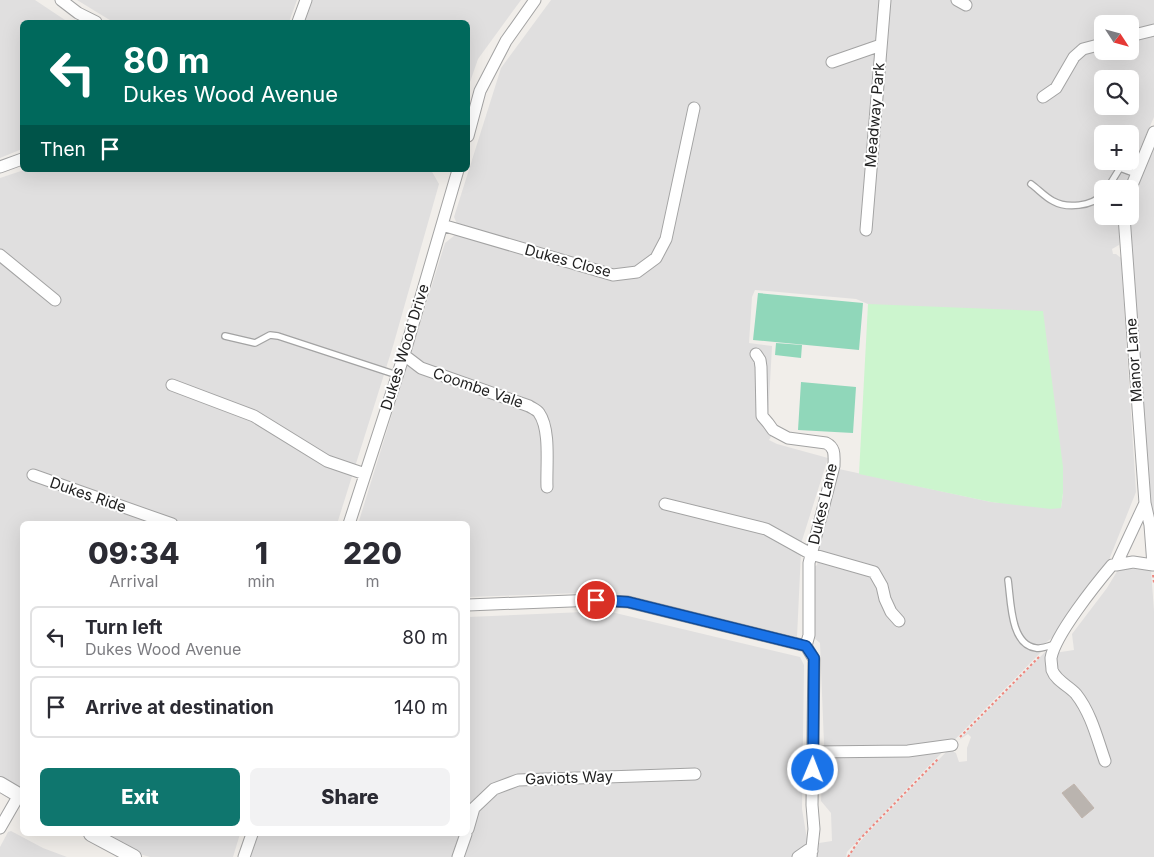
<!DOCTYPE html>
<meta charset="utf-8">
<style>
body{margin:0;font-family:Inter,sans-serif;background:#f2f2f3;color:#2b2b33;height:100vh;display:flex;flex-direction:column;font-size:19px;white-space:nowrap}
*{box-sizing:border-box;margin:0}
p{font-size:16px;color:#7c7c81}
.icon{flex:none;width:28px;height:28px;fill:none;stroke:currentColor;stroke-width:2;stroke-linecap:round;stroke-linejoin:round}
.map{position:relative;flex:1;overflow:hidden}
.sheet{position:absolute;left:20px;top:521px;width:450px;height:315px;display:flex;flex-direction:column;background:#fff;border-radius:8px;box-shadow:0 5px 20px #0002}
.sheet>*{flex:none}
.banner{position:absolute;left:20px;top:20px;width:450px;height:152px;border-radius:8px;box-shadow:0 5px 20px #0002;background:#00695c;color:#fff;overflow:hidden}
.needle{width:32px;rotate:126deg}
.controls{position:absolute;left:1094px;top:15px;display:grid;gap:10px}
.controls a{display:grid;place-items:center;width:45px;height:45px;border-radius:8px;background:#fff;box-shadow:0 5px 20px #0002;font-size:25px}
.pin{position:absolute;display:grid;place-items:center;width:42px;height:42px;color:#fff;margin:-21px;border:2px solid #fff;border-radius:50%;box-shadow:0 1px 5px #0007}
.me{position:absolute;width:55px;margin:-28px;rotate:1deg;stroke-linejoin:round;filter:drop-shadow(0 0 4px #0008)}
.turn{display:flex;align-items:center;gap:18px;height:105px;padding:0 20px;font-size:22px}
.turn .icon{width:65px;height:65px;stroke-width:2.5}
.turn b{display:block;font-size:35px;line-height:42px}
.then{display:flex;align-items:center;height:48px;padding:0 20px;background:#0003;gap:10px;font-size:19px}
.eta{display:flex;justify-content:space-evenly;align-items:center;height:85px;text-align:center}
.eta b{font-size:30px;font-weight:800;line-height:35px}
.action{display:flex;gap:10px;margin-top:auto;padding:10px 20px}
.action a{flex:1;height:58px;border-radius:8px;background:#0f766e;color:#fff;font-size:20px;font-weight:800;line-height:58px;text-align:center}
.action a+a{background:#f2f2f3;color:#2b2b33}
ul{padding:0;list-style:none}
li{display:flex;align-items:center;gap:15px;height:62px;margin:0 10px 8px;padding:0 10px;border:2px solid #e1e1e2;border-radius:8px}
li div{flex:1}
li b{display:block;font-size:19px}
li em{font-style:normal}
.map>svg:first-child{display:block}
</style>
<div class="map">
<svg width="1154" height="857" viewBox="0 0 1154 857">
<rect width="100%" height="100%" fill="#f1eeea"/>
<!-- residential -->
<path fill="#e0dfdf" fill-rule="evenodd" d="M 0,0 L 35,0 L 68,22 L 22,22 L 22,149 L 0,158 Z
M 77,0 L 297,0 L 289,22 L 113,22 Z
M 312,0 L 521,0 L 478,59 L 468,88 L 468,22 L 304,22 Z
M 551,0 L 1154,0 L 1154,117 L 1134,162 L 1130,160 L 1130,134 L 1102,134 L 1102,161 L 1127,161 L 1125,171 L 1129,176 L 1123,189 L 1102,189 L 1102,216 L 1119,216 L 1119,245 L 1112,249 L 1113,254 L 1116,254 L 1121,258 L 1136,492 L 1103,575 L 1056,635 L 1041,646 L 1043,650 L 918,777 L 847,852 L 846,857 L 816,857 L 819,843 L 832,841 L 831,813 L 821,801 L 824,744 L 820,643 L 813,637 L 811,569 L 817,565 L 819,555 L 813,548 L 839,469 L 991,502 L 1061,508 L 1063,493 L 1063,467 L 868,304 L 856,299 L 755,290 L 752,297 L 749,343 L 772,346 L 768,419 L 776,428 L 769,440 L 777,444 L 828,458 L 799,550 L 801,552 L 797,637 L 609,592 L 468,597 L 468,524 L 358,524 L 445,243 L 455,235 L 458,226 L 454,217 L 501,68 ZM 1102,24 L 1130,24 L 1130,51 L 1102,51 ZM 1102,79 L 1130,79 L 1130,106 L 1102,106 Z
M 1154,148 L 1154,558 L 1130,216 L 1130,204 Z
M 24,170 L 431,170 L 439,184 L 393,346 L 337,524 L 22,524 L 22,791 L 0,779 L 0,178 Z
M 1119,568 L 1151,570 L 1154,611 L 1154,857 L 849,857 L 850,854 L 864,837 L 949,749 L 956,753 L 959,762 L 967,761 L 967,748 L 971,737 L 968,734 L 959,740 L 1045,652 L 1054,653 L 1074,650 L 1072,634 L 1107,588 Z
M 607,611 L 800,657 L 804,665 L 802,809 L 807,839 L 804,857 L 250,857 L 259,834 L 468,834 L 468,617 Z
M 11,831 L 43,848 L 67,857 L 0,857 L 0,847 L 8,832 Z
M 100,834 L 240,834 L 233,857 L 150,857 L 136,853 Z"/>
<!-- park -->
<path fill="#ccf5ce" d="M 868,304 L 1043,311 L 1063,467 L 1063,493 L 1061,508 L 1051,509 L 991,502 L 859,474 Z"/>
<!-- pitch -->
<path fill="#90d7ba" d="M 758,293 L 863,303 L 859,350 L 753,340 Z
M 776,343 L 802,345 L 801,358 L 775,355 Z
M 801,382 L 856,387 L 853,433 L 798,430 Z"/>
<!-- building -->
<path fill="#bab4af" stroke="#c1b5ad" d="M 1074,784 L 1094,808 L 1082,818 L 1062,793 Z"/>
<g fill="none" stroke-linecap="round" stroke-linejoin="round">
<!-- service casing -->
<g stroke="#a3a3a3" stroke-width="8">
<path id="service" d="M 1099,163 L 1113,164 L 1120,168
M 1031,184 C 1038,189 1045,197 1053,201 C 1067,209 1092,206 1102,195
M 1107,189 L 1120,168 L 1136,174
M 225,336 L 255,343 L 270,335 L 278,336 L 397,375
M 1008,580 C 1011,600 1010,645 1036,648 C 1042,649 1049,646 1055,644"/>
</g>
<!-- minor casing -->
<g stroke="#a3a3a3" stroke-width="13">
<path id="minor" d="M 61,0 L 78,13 L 96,22
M 957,0 L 966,5
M 298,22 L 306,0
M 1130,36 L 1154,30
M 832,62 L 881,45
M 1043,97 L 1056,88 L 1074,57 L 1083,49 L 1102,44
M 468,136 L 480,91 L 506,41 L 535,0
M 0,167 L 22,159
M 1130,190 L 1154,132
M 442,225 L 613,275 L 637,272 L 656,258 L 666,239 L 694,108
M 866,230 L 885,0
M 0,255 L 55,300
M 756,354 L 760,360 L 761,367 L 762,416 L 768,423 L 773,430 L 788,438 L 826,443 C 836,448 834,456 834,466 L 809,563 L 809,635 L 806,646
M 404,355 L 421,368 L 529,406 C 532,408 537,410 539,413 C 551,430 546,467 547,487
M 172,385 L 254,416 L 327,461 L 365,474
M 33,475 L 172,524
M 665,504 L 766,529 L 811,554 L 874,572 L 882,586 L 885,599 L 891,612 L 899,621
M 349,524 L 404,355 L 458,170
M 1116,565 L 1133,562 L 1153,565 L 1150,525 L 1145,503 L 1124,216
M 468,605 L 596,600 L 628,602 L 806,646 L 814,659 L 812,805 L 814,829 L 811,857
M 814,752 L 908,751 L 952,745
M 1105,761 C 1097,738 1091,713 1076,694 C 1069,686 1056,681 1052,670 C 1052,667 1051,661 1051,658 C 1055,635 1096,584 1112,565 L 1116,565 L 1145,503
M 0,828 L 19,795
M 468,829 L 474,808 L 494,789 L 518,780 L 695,774
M 244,857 L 252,834
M 458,857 L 466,834
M 798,857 L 808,850 L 812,851"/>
</g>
<!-- tertiary casing -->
<g stroke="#a3a3a3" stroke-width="16">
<path id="tertiary" d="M 0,784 L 22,797
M 91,834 L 134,857"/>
</g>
<!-- path -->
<path stroke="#ed877f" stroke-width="2" stroke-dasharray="2.5 2.5" stroke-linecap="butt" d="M 1153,575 L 1154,583
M 960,737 L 1039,657
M 848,857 L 859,840 L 939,758"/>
<!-- service -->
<use href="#service" stroke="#fff" stroke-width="5.5"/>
<!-- minor -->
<use href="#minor" stroke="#fff" stroke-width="11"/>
<!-- tertiary -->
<use href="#tertiary" stroke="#fff" stroke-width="14"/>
</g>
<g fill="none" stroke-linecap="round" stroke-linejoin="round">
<!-- route casing -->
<g stroke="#114b97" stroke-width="12">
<path id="route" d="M 596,600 L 628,602 L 806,646 L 814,658 L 813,770"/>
</g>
<!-- route -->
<use href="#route" stroke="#1a73e8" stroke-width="9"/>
</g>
<g text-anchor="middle" stroke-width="4" stroke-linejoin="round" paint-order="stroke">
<!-- street labels -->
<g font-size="15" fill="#222" stroke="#fff">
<text transform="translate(875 115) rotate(-85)" y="5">Meadway Park</text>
<text transform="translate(568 261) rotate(15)" y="5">Dukes Close</text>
<text transform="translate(405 347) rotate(-73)" y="5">Dukes Wood Drive</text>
<text transform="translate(1134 360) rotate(-94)" y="5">Manor Lane</text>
<text transform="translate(478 388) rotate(19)" y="5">Coombe Vale</text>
<text transform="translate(88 495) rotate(19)" y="5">Dukes Ride</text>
<text transform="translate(823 504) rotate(-77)" y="5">Dukes Lane</text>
<text transform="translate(569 778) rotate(-2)" y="5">Gaviots Way</text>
</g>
</g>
</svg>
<div class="controls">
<a><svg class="needle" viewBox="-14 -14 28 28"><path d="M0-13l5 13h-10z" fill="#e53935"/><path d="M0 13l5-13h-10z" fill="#7c7c81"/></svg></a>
<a><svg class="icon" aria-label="search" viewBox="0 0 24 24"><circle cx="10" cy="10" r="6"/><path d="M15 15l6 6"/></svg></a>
<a>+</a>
<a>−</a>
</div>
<div class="pin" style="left:596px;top:600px;background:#d93025"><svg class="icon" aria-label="arrive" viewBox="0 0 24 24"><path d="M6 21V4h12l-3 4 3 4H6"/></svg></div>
<svg class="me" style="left:813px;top:770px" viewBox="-20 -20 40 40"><circle r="17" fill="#1a73e8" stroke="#fff" stroke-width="3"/><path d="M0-11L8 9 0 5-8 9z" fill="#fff"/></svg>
<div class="banner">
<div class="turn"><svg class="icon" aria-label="left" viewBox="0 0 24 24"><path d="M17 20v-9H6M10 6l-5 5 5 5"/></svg><div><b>80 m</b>Dukes Wood Avenue</div></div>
<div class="then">Then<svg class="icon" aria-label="arrive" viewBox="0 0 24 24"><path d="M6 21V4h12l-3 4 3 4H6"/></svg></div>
</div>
<section class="sheet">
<div class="eta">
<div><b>09:34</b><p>Arrival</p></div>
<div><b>1</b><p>min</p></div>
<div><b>220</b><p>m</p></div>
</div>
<ul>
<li><svg class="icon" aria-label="left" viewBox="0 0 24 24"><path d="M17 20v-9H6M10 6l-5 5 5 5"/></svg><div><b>Turn left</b><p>Dukes Wood Avenue</p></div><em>80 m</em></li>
<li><svg class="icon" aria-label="arrive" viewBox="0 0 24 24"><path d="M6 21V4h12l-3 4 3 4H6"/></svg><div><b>Arrive at destination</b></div><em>140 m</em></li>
</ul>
<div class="action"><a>Exit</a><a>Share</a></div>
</section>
</div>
